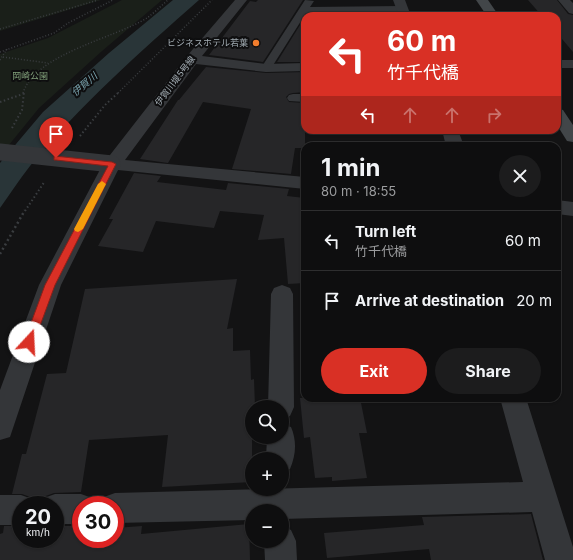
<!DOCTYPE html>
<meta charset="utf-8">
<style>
body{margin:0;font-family:Inter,"Noto Sans JP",sans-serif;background:#1c1c1d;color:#f1f3f6;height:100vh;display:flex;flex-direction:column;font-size:15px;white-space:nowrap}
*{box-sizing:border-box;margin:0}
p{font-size:13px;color:#9b9c9e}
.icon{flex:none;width:22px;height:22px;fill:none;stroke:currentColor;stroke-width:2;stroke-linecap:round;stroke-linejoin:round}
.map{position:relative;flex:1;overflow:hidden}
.details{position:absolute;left:301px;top:142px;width:260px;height:260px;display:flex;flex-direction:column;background:#0e0e0f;border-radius:12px;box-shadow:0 1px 3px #0004,0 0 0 1px #2e2e2f}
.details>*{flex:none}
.banner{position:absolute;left:301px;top:12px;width:260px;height:122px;border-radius:12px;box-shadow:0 1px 3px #0004,0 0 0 1px #2e2e2f;background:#d93025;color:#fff;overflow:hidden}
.controls{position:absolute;left:245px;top:400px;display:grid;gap:8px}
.controls a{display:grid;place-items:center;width:44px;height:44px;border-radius:50%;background:#0e0e0f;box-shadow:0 1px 3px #0004,0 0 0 1px #2e2e2f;font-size:20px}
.speed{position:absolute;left:12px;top:496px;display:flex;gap:8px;font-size:20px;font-weight:700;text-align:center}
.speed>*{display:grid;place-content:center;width:52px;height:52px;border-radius:50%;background:#0e0e0f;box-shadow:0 1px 3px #0004,0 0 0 1px #2e2e2f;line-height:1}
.speed small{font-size:10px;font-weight:400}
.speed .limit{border:6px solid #d22;background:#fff;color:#111}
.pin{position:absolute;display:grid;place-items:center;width:34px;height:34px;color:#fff;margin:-41px -17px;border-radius:50% 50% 50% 0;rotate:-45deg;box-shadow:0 0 4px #0007}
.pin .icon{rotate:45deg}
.me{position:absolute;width:44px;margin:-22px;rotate:20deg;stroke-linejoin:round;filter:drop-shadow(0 0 3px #0008)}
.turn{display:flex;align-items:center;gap:14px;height:84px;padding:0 20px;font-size:18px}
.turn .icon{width:52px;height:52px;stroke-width:2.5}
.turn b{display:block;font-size:28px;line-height:34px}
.lanes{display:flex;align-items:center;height:38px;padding:0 20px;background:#0003;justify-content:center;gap:20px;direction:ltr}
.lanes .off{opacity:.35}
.round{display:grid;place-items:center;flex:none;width:42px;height:42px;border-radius:21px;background:#1c1c1d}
.summary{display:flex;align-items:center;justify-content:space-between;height:68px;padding:0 20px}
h1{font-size:24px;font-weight:700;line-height:30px}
.button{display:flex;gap:8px;margin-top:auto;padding:8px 20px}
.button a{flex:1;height:46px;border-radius:24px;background:#d93025;color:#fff;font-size:16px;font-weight:700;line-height:46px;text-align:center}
.button a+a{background:#1c1c1d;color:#f1f3f6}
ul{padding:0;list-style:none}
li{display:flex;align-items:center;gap:12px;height:60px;padding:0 20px;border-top:1px solid #2e2e2f}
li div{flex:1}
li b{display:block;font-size:15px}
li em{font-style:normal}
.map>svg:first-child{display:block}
</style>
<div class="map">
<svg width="573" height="560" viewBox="0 0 573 560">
<rect width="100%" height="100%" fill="#131314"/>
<!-- green -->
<path fill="#1a1f19" d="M 0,0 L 101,0 L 0,31 Z
M 122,0 L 162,0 L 102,51 L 39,108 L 0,156 L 0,54 L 48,38 Z"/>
<!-- water -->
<path fill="#293538" d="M 173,0 L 199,0 C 140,52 80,105 30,166 C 19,180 10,194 0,208 L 0,163 L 43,112 L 109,53 Z"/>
<!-- building -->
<path fill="#262628" d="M 258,0 L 303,0 L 263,62 L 209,55 L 250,1 L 256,2 Z
M 528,0 L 557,0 L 568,14 L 573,15 L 573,52 L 557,33 L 557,16 L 542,16 Z
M 305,17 L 305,62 L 277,62 Z
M 206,67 L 266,73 L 305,72 L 305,92 L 293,93 L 289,94 L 286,97 L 289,102 L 305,103 L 305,148 L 295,148 L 291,174 L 232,169 L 251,109 L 203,102 L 168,163 L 140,159 L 178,100 L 179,100 Z
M 134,173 L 161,176 L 157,182 L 226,190 L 228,183 L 289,189 L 287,196 L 305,198 L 305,283 L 288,284 L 284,238 L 258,240 L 264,215 L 220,211 L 214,228 L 156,221 L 143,252 L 98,246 L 113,219 L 109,219 Z
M 237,279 L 227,329 L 233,328 L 233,351 L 250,350 L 251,380 L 254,379 L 255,407 L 252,407 L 252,482 L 162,487 L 168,435 L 89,440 L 81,492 L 54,493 L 43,497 L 40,505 L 35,505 L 33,498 L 22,494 L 12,494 L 22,454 L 26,454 L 47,374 L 66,373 L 85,289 Z
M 300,398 L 360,398 L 367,433 L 359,433 L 367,478 L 332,481 L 332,477 L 315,478 L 310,437 L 304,438 Z
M 531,514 L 543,560 L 431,560 L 429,549 L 327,558 L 324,533 L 424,525 L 422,517 Z
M 249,524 L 250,560 L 0,560 L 0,534 L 3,533 L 4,526 L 21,526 L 21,539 L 55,539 L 55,526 L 81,526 L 81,539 L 115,539 L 115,528 L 142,526 L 141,534 Z"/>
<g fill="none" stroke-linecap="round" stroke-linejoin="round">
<!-- path-far2 -->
<path stroke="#3a3d40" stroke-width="1.5" stroke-dasharray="1 2" stroke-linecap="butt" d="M 0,29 L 98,0
M 0,52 L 54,33 L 68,23 L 113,0
M 3,57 L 48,63
M 0,60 L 7,49
M 23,93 C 35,54 115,38 147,18 C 154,13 161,6 168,0
M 118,93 L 212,0"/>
<!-- path-far1 -->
<path stroke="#3a3d40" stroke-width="2" stroke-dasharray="1.5 2.5" stroke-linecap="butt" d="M 0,102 L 23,94
M 12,128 L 22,110 L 24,92
M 80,136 L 105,105 L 119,92
M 25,211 L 45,181"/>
<!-- path -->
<path stroke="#3a3d40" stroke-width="2.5" stroke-dasharray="2 3" stroke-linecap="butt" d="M 0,254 L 25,210"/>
<!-- lane -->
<path fill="#343639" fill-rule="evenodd" d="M 305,0 L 314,1 L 310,7 L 402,6 L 407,9 L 402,12 L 306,13 L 270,70 L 262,70 L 261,68 Z
M 293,94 L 305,94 L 305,102 L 289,101 L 287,98 L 289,95 Z"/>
<!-- street -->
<path fill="#343639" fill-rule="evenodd" d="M 235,0 L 247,0 L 202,56 L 266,64 L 305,63 L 305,71 L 266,72 L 196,64 L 125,160 L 305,177 L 305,189 L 118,170 L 61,285 L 10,437 L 0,440 L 0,390 L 39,285 L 103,164 L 187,56 Z
M 393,0 L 405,0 L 411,16 L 399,16 Z
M 558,0 L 570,0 L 573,3 L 573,14 L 569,13 Z
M 557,60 L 573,60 L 573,68 L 557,68 Z
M 442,130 L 458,130 L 464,146 L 446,146 Z
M 557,200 L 573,202 L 573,216 L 557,214 Z
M 282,285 L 290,288 L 293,294 L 294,407 L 290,416 L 282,419 L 282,407 L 268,407 L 271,294 L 274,288 Z
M 500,398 L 526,398 L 573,547 L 573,560 L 545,560 L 532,512 L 282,519 L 282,511 L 252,511 L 252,520 L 115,523 L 115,505 L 101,505 L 104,497 L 115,493 L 523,482 Z
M 282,424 L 291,427 C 297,441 296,455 290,469 L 282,472 L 282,459 L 266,459 L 267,437 L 282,437 Z
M 55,494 L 81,494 L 92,498 L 95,505 L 81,505 L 81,524 L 55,524 L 55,505 L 41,505 L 44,498 Z
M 0,495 L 21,495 L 32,499 L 34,505 L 21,505 L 21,525 L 0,525 Z
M 282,526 L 291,530 L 296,541 L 297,560 L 265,560 L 264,541 L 282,541 Z"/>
<!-- secondary -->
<path fill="#424649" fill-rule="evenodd" d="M 476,0 L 488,0 L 499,16 L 487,16 Z
M 557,108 L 563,110 L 573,125 L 573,142 L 567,141 L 557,125 Z"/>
<!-- street-bridge -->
<path stroke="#343639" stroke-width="17" d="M 0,152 L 112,164"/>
</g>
<!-- route -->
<path fill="#d93025" stroke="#8d1f18" d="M 54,156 L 112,162 L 116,164 L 55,285 L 34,342 L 29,347 L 24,342 L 45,285 L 108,166 L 56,160 L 54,160 Z"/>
<!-- slow -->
<path fill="#f59e0b" d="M 102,181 L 106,184 L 83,229 L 78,232 L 75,231 L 74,229 L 98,184 Z"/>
<!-- markers -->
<circle fill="#f27d2d" stroke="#0e0e0f" stroke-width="1.5" cx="256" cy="43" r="4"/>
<g text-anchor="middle" stroke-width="4" stroke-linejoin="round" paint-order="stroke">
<!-- far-poi labels -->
<g font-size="9" fill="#a4aeb5" stroke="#0e0e0f" text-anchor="end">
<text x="248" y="46">ビジネスホテル若葉</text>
</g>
<!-- far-park labels -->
<g font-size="9" fill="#82a07b" stroke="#0e0e0f">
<text x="30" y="79">岡崎公園</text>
</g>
<!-- far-street labels -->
<g font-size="9" fill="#a4aeb5" stroke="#0e0e0f">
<text transform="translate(175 81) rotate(-53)" y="3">伊賀川堤5号線</text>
</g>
<!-- far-water labels -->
<g font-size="10" font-style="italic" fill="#7ba5b0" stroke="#0e0e0f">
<text transform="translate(84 84) rotate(-41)" y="4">伊賀川</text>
</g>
</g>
</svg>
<div class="controls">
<a><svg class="icon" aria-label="search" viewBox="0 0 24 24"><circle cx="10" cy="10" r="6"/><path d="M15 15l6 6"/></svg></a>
<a>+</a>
<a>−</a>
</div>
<div class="speed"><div>20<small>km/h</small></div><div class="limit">30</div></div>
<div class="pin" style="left:56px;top:158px;background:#d93025"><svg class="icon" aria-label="arrive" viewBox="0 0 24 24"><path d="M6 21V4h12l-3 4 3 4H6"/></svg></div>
<svg class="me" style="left:29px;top:342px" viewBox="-20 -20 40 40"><circle r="19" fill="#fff"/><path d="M0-13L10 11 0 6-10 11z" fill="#d93025"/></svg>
<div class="banner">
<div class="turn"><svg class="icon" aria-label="left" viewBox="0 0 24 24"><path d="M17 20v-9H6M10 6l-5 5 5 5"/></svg><div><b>60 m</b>竹千代橋</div></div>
<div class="lanes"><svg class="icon" aria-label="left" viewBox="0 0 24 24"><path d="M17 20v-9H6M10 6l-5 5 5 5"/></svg><svg class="icon off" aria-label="ahead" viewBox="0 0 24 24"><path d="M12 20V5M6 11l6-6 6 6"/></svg><svg class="icon off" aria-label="ahead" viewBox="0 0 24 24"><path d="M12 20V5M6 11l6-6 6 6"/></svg><svg class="icon off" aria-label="right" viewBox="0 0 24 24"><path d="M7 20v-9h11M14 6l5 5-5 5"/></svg></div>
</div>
<section class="details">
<div class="summary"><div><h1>1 min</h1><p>80 m · 18:55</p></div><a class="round"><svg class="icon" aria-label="close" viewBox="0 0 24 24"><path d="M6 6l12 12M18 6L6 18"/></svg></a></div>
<ul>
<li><svg class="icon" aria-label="left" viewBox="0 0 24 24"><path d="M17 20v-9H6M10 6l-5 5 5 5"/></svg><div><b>Turn left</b><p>竹千代橋</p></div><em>60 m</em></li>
<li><svg class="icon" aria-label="arrive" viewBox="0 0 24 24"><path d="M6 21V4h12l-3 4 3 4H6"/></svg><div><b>Arrive at destination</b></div><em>20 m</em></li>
</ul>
<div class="button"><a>Exit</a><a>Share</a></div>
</section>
</div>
